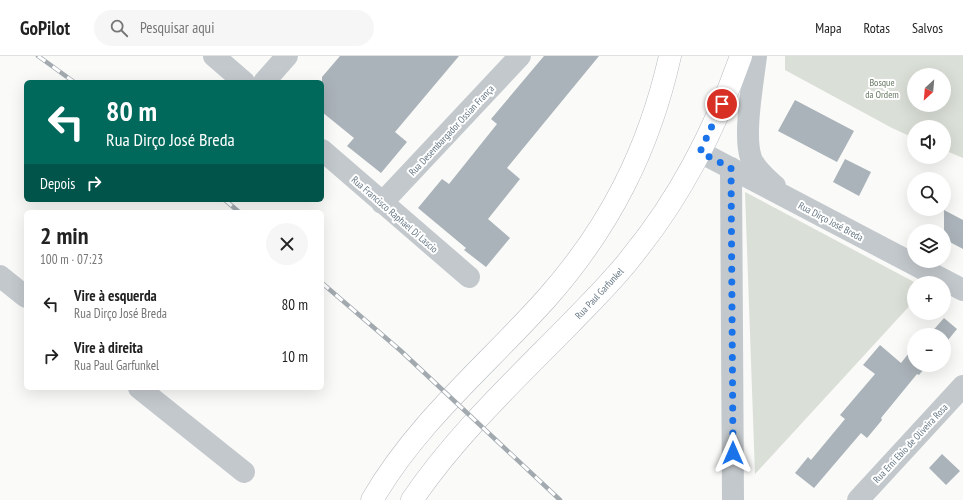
<!DOCTYPE html>
<html lang="pt">
<meta charset="utf-8">
<style>
body{margin:0;font-family:"PT Sans Narrow",sans-serif;background:#f6f6f6;color:#222;height:100vh;display:flex;flex-direction:column;font-size:15px;white-space:nowrap}
*{box-sizing:border-box;margin:0}
p{font-size:13px;color:#767676}
.icon{flex:none;width:22px;height:22px;fill:none;stroke:currentColor;stroke-width:2;stroke-linecap:round;stroke-linejoin:round}
.map{position:relative;flex:1;overflow:hidden}
.sheet{position:absolute;left:24px;top:154px;width:300px;height:180px;display:flex;flex-direction:column;background:#fff;border-radius:6px;box-shadow:0 4px 16px #0002}
.sheet>*{flex:none}
.hud{position:absolute;left:24px;top:24px;width:300px;height:122px;border-radius:6px;box-shadow:0 4px 16px #0002;background:#00695c;color:#fff;overflow:hidden}
.needle{width:26px;rotate:206deg}
.fabs{position:absolute;left:907px;top:12px;display:grid;gap:8px}
.fabs a{display:grid;place-items:center;width:44px;height:44px;border-radius:50%;background:#fff;box-shadow:0 4px 16px #0002;font-size:20px}
.pin{position:absolute;display:grid;place-items:center;width:34px;height:34px;color:#fff;margin:-17px;border:2px solid #fff;border-radius:50%;box-shadow:0 1px 4px #0007}
.me{position:absolute;width:44px;margin:-22px;rotate:0deg;stroke-linejoin:round;filter:drop-shadow(0 0 3px #0008)}
.turn{display:flex;align-items:center;gap:14px;height:84px;padding:0 16px;font-size:18px}
.turn .icon{width:52px;height:52px;stroke-width:2.5}
.turn b{display:block;font-size:28px;line-height:34px}
.then{display:flex;align-items:center;height:38px;padding:0 16px;background:#0003;gap:8px;font-size:15px}
.round{display:grid;place-items:center;flex:none;width:42px;height:42px;border-radius:21px;background:#f6f6f6}
.summary{display:flex;align-items:center;justify-content:space-between;height:68px;padding:0 16px}
h1{font-size:24px;font-weight:600;line-height:30px}
ul{padding:0;list-style:none}
li{display:flex;align-items:center;gap:12px;height:52px;padding:0 16px}
li div{flex:1}
li b{display:block;font-size:15px}
li em{font-style:normal}
header{display:flex;align-items:center;gap:24px;box-sizing:border-box;height:56px;padding:0 20px;background:#fff;border-bottom:1px solid #e0e0e0}
header strong{font-size:19px}
nav{display:flex;gap:22px;margin-inline-start:auto;font-size:14px}
.search{width:280px;height:36px;background:#f6f6f6;display:flex;align-items:center;gap:10px;box-sizing:border-box;padding:0 14px;border-radius:22px;color:#767676;font-size:15px}
.map>svg:first-child{display:block}
</style>
<header>
<strong>GoPilot</strong>
<div class="search"><svg class="icon" aria-label="search" viewBox="0 0 24 24"><circle cx="10" cy="10" r="6"/><path d="M15 15l6 6"/></svg>Pesquisar aqui</div>
<nav><a>Mapa</a><a>Rotas</a><a>Salvos</a></nav>
</header>
<div class="map">
<svg width="963" height="444" viewBox="0 0 963 444">
<rect width="100%" height="100%" fill="#fafaf8"/>
<!-- green -->
<path fill="#dadfd7" fill-rule="evenodd" d="M 785,0 L 963,0 L 963,102 L 944,94 L 944,71 L 914,71 L 914,82 L 892,72 L 785,14 ZM 914,19 L 944,19 L 944,49 L 914,49 Z
M 745,136 L 916,227 L 914,227 L 914,245 L 755,418 Z"/>
<!-- building -->
<path fill="#aab3b9" d="M 340,0 L 459,0 L 395,76 L 407,86 L 381,117 L 347,90 L 354,82 L 322,56 L 322,21 Z
M 544,0 L 599,0 L 507,112 L 520,123 L 488,163 L 510,182 L 486,211 L 464,194 L 466,192 L 418,152 L 442,123 L 449,128 L 497,68 L 491,63 Z
M 795,44 L 854,75 L 837,106 L 778,75 Z
M 845,103 L 871,116 L 859,140 L 833,126 Z
M 944,154 L 963,164 L 963,193 L 944,183 Z
M 944,262 L 957,273 L 944,289 L 944,279 L 929,279 Z
M 880,289 L 901,307 L 912,293 L 914,295 L 914,309 L 927,309 L 919,319 L 917,318 L 881,362 L 882,364 L 867,382 L 861,377 L 814,432 L 795,417 L 808,401 L 811,404 L 845,363 L 840,359 L 875,318 L 863,309 Z
M 942,398 L 960,415 L 946,429 L 929,412 Z"/>
<g fill="none" stroke-linecap="round" stroke-linejoin="round">
<!-- major casing -->
<g stroke="#b5babe" stroke-width="23">
<path id="major" d="M 372,444 C 417,366 487,309 546,243 C 610,171 649,93 670,0
M 412,444 C 456,379 515,324 570,268 C 591,246 614,224 633,199 C 681,140 716,71 741,0"/>
</g>
<!-- minor -->
<path stroke="#c3c8cc" stroke-width="22" d="M 214,0 L 244,26
M 756,0 C 753,26 743,79 751,102 C 755,113 766,122 775,130
M 264,26 L 287,0
M 322,94 L 469,221
M 700,96 L 963,234
M 731,112 L 733,444
M 382,147 L 520,0
M 0,220 L 26,241
M 139,332 L 244,416
M 858,444 L 963,330"/>
<!-- major -->
<use href="#major" stroke="#fff" stroke-width="22"/>
<!-- rail casing -->
<g stroke="#a2aab0" stroke-width="4.5">
<path id="rail" d="M 38,0 L 74,26
M 225,144 L 239,156
M 322,227 L 401,295 L 560,444"/>
</g>
<!-- rail -->
<use href="#rail" stroke="#fff" stroke-width="3" stroke-dasharray="9" stroke-linecap="butt"/>
</g>
<g fill="none" stroke-linecap="round" stroke-linejoin="round">
<!-- route -->
<path stroke="#1a73e8" stroke-width="7" stroke-dasharray="0 12.6" d="M 722,48 L 700,96 L 731,112 L 733,397"/>
</g>
<g text-anchor="middle" stroke-width="4" stroke-linejoin="round" paint-order="stroke">
<!-- park labels -->
<g font-size="10" fill="#687a64" stroke="#fff">
<text x="882" y="30">Bosque<tspan x="882" dy="12">da Ordem</tspan></text>
</g>
<!-- street labels -->
<g font-size="10" fill="#657683" stroke="#fff">
<text transform="translate(451 74) rotate(-47)" y="4">Rua Desembargador Ossian França</text>
<text transform="translate(395 158) rotate(41)" y="4">Rua Francisco Raphael Di Lascio</text>
<text transform="translate(831 165) rotate(28)" y="4">Rua Dirço José Breda</text>
<text transform="translate(599 237) rotate(-47)" y="4">Rua Paul Garfunkel</text>
<text transform="translate(910 387) rotate(-47)" y="4">Rua Erni Ebio de Oliveira Rosa</text>
</g>
</g>
</svg>
<div class="fabs">
<a><svg class="needle" viewBox="-14 -14 28 28"><path d="M0-13l5 13h-10z" fill="#e53935"/><path d="M0 13l5-13h-10z" fill="#767676"/></svg></a>
<a><svg class="icon" aria-label="sound" viewBox="0 0 24 24"><path d="M4 9h4l5-4v14l-5-4H4zM17 9q2 3 0 6"/></svg></a>
<a><svg class="icon" aria-label="search" viewBox="0 0 24 24"><circle cx="10" cy="10" r="6"/><path d="M15 15l6 6"/></svg></a>
<a><svg class="icon" aria-label="layers" viewBox="0 0 24 24"><path d="M12 4l9 5-9 5-9-5zM3 14l9 5 9-5"/></svg></a>
<a>+</a>
<a>−</a>
</div>
<div class="pin" style="left:722px;top:48px;background:#d93025"><svg class="icon" aria-label="arrive" viewBox="0 0 24 24"><path d="M6 21V4h12l-3 4 3 4H6"/></svg></div>
<svg class="me" style="left:733px;top:397px" viewBox="-20 -20 40 40"><path d="M0-17L14 15 0 8-14 15z" fill="#1a73e8" stroke="#fff" stroke-width="4"/></svg>
<div class="hud">
<div class="turn"><svg class="icon" aria-label="left" viewBox="0 0 24 24"><path d="M17 20v-9H6M10 6l-5 5 5 5"/></svg><div><b>80 m</b>Rua Dirço José Breda</div></div>
<div class="then">Depois<svg class="icon" aria-label="right" viewBox="0 0 24 24"><path d="M7 20v-9h11M14 6l5 5-5 5"/></svg></div>
</div>
<section class="sheet">
<div class="summary"><div><h1>2 min</h1><p>100 m · 07:23</p></div><a class="round"><svg class="icon" aria-label="close" viewBox="0 0 24 24"><path d="M6 6l12 12M18 6L6 18"/></svg></a></div>
<ul>
<li><svg class="icon" aria-label="left" viewBox="0 0 24 24"><path d="M17 20v-9H6M10 6l-5 5 5 5"/></svg><div><b>Vire à esquerda</b><p>Rua Dirço José Breda</p></div><em>80 m</em></li>
<li><svg class="icon" aria-label="right" viewBox="0 0 24 24"><path d="M7 20v-9h11M14 6l5 5-5 5"/></svg><div><b>Vire à direita</b><p>Rua Paul Garfunkel</p></div><em>10 m</em></li>
</ul>
</section>
</div>
